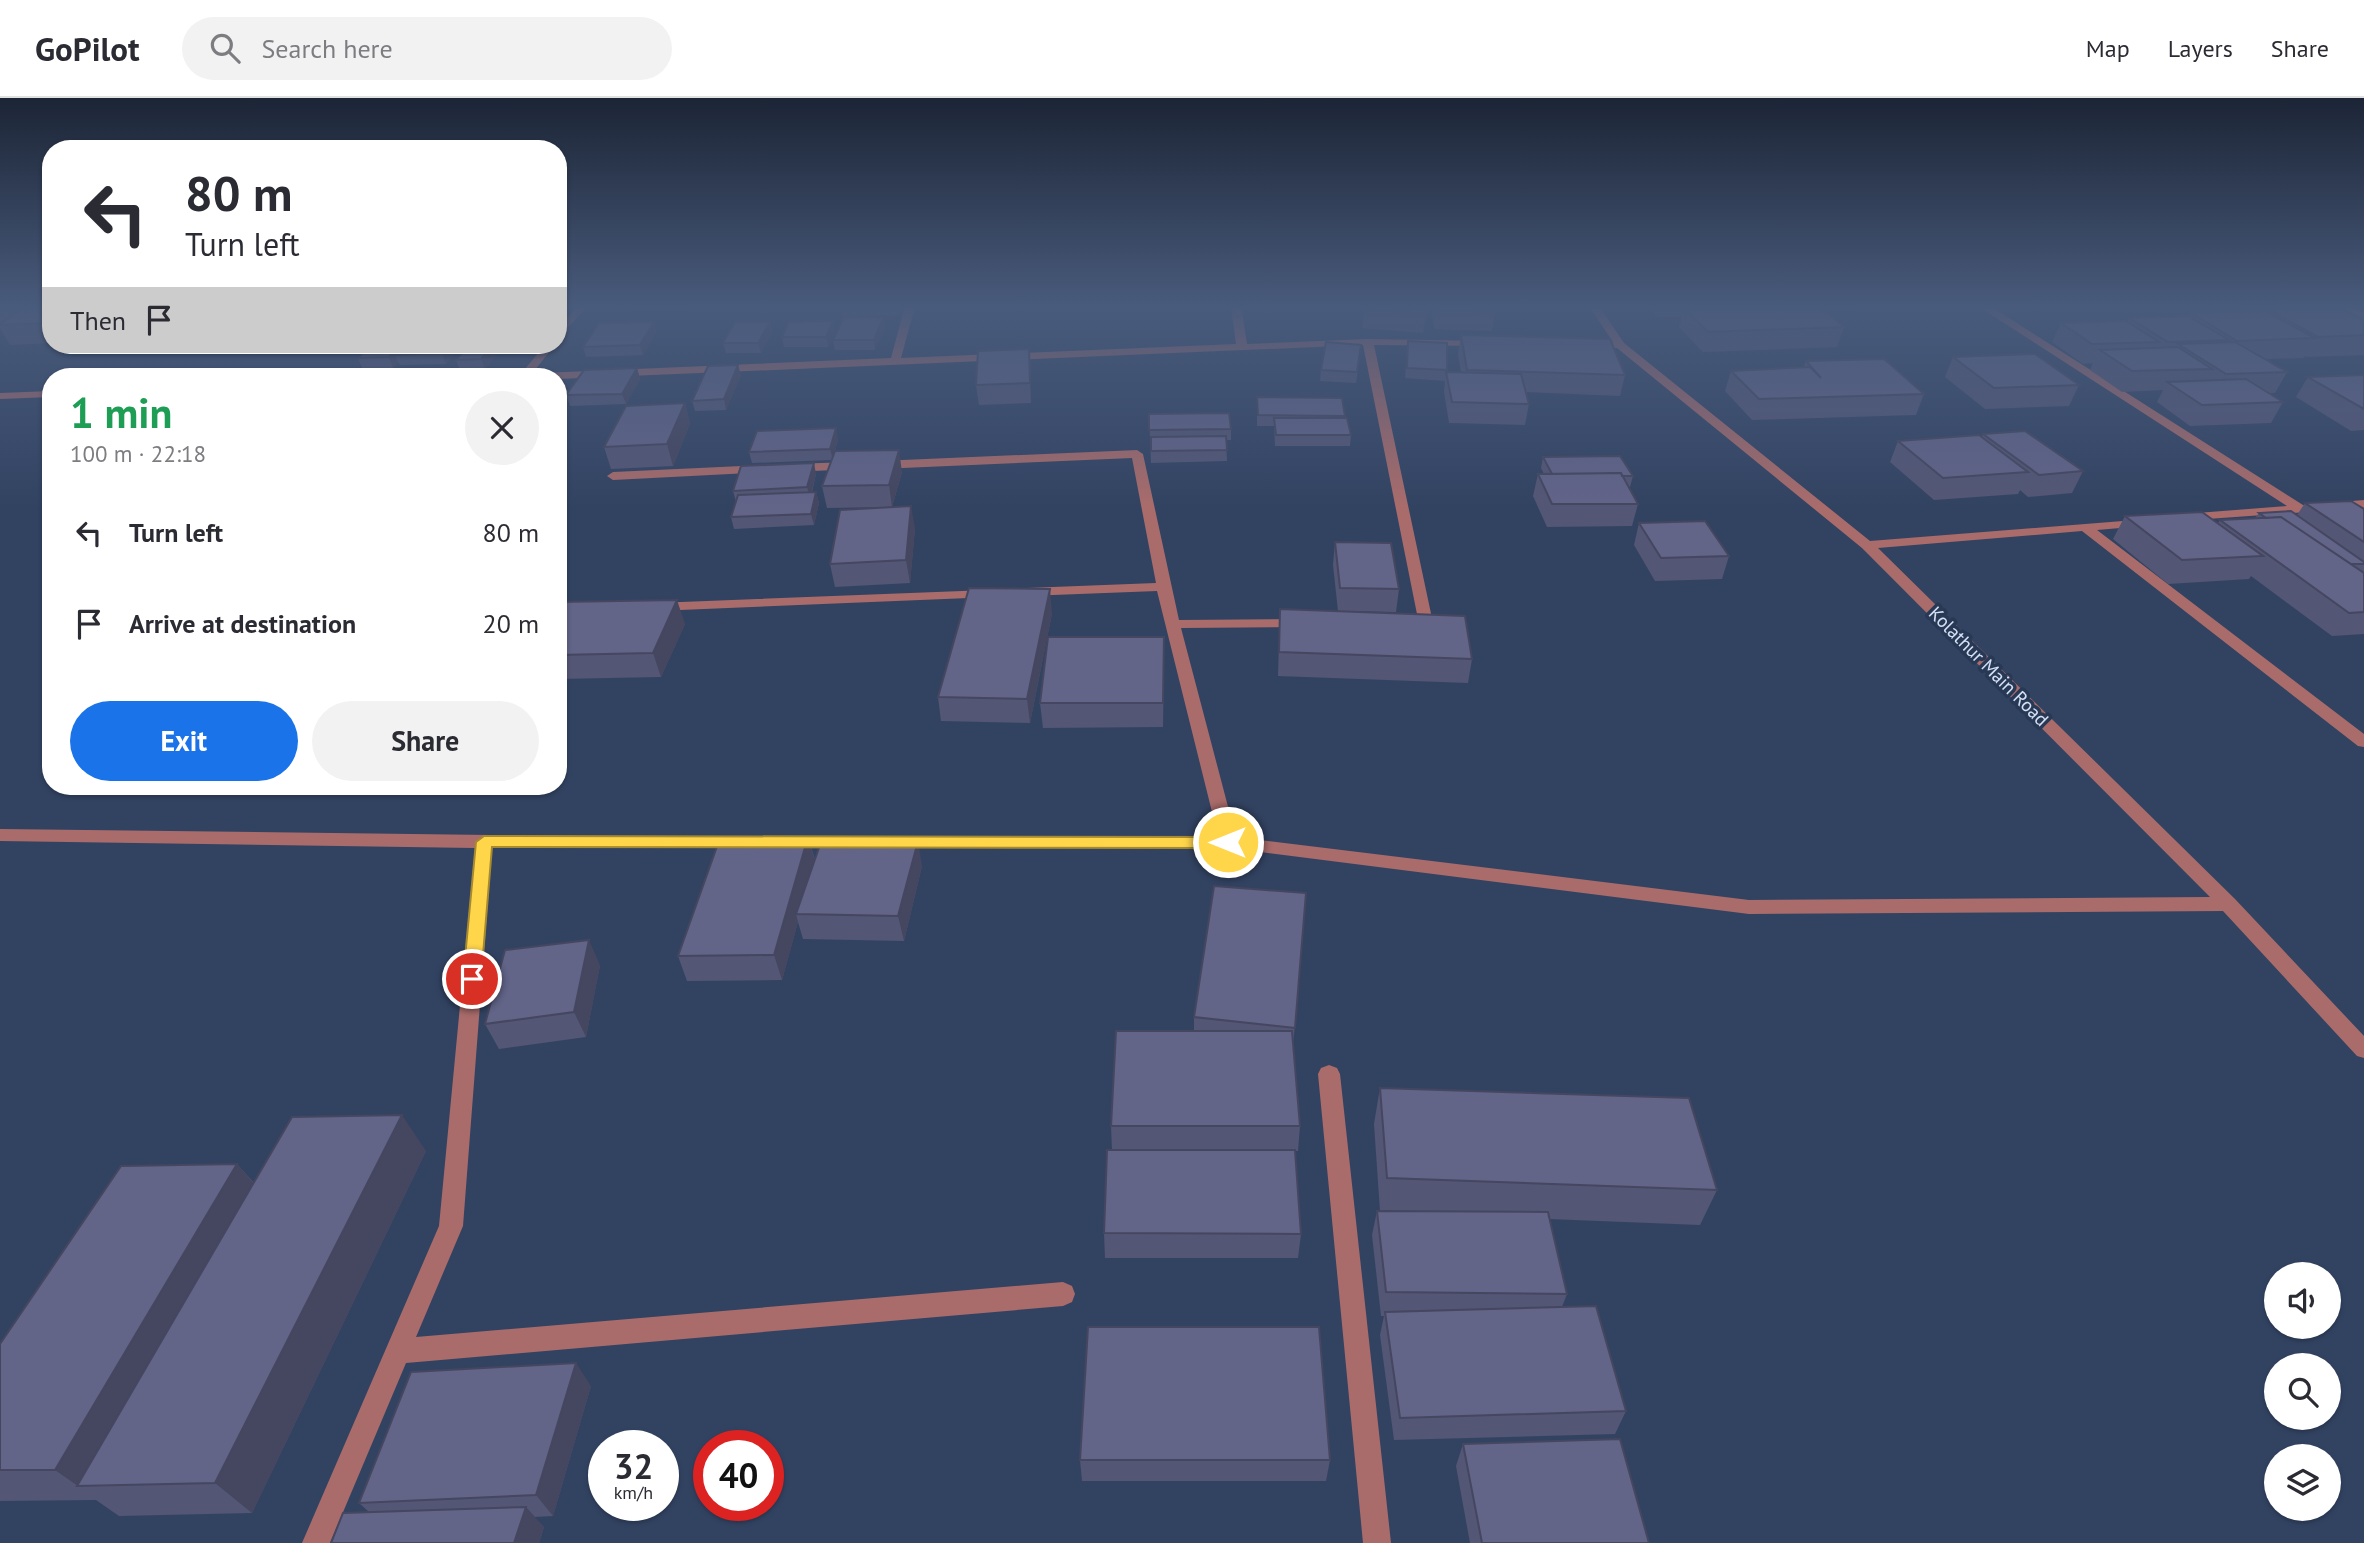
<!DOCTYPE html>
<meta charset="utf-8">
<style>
body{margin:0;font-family:"PT Sans",sans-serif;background:#f2f2f3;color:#2b2b33;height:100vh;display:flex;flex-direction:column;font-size:26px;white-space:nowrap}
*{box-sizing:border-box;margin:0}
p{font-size:23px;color:#7c7c81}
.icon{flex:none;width:38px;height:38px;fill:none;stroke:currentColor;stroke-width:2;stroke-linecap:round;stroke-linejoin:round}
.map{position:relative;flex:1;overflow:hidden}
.drawer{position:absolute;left:42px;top:270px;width:525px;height:427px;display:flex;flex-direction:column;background:#fff;border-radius:28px;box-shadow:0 2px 5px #0004}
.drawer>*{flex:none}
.top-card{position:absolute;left:42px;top:42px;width:525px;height:214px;border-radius:28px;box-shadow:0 2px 5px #0004;background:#fff;color:#2b2b33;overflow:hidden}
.fabs{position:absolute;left:2264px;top:1164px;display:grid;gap:14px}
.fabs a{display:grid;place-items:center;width:77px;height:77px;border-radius:50%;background:#fff;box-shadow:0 2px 5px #0004;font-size:35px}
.speed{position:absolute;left:588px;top:1332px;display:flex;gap:14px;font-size:35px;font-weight:700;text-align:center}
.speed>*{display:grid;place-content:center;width:91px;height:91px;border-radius:50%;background:#fff;box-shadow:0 2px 5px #0004;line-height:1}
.speed small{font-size:18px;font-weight:400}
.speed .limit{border:10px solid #d22;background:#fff;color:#111}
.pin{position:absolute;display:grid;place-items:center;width:60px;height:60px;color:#fff;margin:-30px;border:4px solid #fff;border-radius:50%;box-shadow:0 2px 7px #0007}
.me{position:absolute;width:77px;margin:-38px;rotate:270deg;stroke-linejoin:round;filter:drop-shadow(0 0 5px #0008)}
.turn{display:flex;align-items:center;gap:24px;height:147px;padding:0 28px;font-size:32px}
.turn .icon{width:91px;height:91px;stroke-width:2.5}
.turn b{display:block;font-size:49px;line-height:60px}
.then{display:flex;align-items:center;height:66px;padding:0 28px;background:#0003;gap:14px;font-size:26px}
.round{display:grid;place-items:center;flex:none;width:74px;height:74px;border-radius:37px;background:#f2f2f3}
.head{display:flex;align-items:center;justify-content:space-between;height:119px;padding:0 28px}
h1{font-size:42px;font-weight:600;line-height:52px;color:#1e9e55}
.cta{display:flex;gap:14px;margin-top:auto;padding:14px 28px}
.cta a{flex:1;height:80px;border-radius:42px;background:#1a73e8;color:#fff;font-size:28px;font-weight:600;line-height:80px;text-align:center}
.cta a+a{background:#f2f2f3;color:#2b2b33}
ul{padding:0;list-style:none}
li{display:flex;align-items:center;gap:21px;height:91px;padding:0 28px}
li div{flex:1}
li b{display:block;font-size:26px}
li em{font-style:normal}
header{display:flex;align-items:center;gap:42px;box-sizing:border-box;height:98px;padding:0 35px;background:#fff;border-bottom:2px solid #e1e1e2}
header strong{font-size:33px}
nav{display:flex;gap:38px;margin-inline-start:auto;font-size:24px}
.search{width:490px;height:63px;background:#f2f2f3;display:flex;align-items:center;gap:18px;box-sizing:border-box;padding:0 24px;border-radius:38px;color:#7c7c81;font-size:26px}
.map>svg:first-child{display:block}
</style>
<header>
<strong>GoPilot</strong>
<div class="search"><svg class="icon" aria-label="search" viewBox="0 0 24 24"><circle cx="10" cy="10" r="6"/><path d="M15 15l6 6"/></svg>Search here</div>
<nav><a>Map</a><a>Layers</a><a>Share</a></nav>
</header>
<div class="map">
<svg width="2364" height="1445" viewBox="0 0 2364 1445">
<rect width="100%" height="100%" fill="#324362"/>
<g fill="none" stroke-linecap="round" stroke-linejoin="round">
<!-- minor -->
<path fill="#aa6c6b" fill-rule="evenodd" d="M 578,208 L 588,208 L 558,240 L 558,230 Z
M 905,208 L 915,208 L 901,260 L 1236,246 L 1231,208 L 1241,208 L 1247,246 L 1368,241 L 1487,243 L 1488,245 L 1483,248 L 1374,247 L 1433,525 C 1427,532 1411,532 1405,525 L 1407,522 L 1418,521 L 1363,247 L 558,281 L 558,278 L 537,278 L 542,275 L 891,260 Z
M 1589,208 L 1599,208 L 1624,245 L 1870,443 L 2148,421 L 2150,424 L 2143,428 L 2097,432 L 2364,636 L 2364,649 L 2358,648 L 2082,433 L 1878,450 L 2235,801 L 2364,938 L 2364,960 L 2357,958 L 2223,813 L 1749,816 L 1228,750 L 890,748 L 887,744 L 890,740 L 896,738 L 1218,738 L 1157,493 L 1027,498 L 1020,494 L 1027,490 L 1156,485 L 1132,360 L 879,371 L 873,367 L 879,363 L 1137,352 L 1143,356 L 1179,522 L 1303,521 L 1310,525 L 1303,529 L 1181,530 L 1236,739 L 1749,802 L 2210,799 L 1862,450 L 1617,250 L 1584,249 L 1584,245 L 1588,244 L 1613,244 Z
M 1978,208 L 1990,208 L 2303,407 L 2364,402 L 2364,410 L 2179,423 L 2179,417 L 2184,416 L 2287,408 Z
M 2337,208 L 2350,208 L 2364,215 L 2364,222 Z
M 545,247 L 555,247 L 530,278 L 519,278 Z
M 51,293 L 51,299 L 0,301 L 0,295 Z
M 851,364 L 857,368 L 855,371 L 791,374 L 785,370 L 791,366 Z
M 763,367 L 767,368 L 767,374 L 613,382 L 607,378 L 613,374 Z
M 988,492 L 993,493 L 993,499 L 656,513 L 649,509 L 656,505 Z
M 0,731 L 748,740 L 751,744 L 748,748 L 742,750 L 492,750 L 463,1128 L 416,1239 L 1063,1184 L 1072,1188 L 1075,1196 L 1072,1204 L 1063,1208 L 406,1265 L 330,1445 L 302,1445 L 439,1128 L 475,750 L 0,743 Z
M 787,738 L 843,738 L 852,744 L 843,750 L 781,748 L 778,744 L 781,740 Z
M 1329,967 L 1337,970 L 1340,976 L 1391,1445 L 1363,1445 L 1318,976 L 1321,970 Z"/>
</g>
<!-- wall -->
<path fill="#545675" d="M 0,208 L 51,208 L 51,245 L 10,247 L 0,230 Z
M 607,208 L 694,208 L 692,211 L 608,213 Z
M 841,208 L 902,208 L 899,217 L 842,218 Z
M 999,208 L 1088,208 L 999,210 Z
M 1365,208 L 1429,208 L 1423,235 L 1362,230 Z
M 1431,208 L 1493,208 L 1495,214 L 1492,233 L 1434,231 Z
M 1649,208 L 1859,208 L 1858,211 L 1824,213 L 1844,229 L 1837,249 L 1703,254 L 1679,229 L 1682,219 L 1657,219 Z
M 2269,212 L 2364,222 L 2364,257 L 2307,259 L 2305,258 L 2304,260 L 2264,261 L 2287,274 L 2275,295 L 2268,295 L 2283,304 L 2271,325 L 2190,328 L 2157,304 L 2163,292 L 2122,294 L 2090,272 L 2093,265 L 2083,266 L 2052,244 L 2061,225 L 2127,224 L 2129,220 L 2189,219 L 2191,215 L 2268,214 Z
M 883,220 L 885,230 L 875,252 L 835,252 L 833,242 Z
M 654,224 L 656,234 L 643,257 L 586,259 L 583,249 Z
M 770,224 L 772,234 L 761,255 L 726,255 L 723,245 Z
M 835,233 L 828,249 L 784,249 L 782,239 Z
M 1461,237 L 1625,277 L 1620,298 L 1526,294 L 1529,306 L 1525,327 L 1449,325 L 1444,294 L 1445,283 L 1405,280 L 1408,243 L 1447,245 L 1447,274 L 1461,274 L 1458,256 Z
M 372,247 L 462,247 L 446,266 L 400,267 L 398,264 L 393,270 L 362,270 L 358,260 Z
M 505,247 L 485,271 L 460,272 L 456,262 Z
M 1360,257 L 1356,285 L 1320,283 L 1321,272 Z
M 1953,259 L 2079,287 L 2069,308 L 1985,311 L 1945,279 Z
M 1806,263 L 1924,296 L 1916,317 L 1752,322 L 1725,293 L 1731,273 L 1803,270 Z
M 637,270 L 640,281 L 626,306 L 570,308 L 566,297 Z
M 1031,271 L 1031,305 L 979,307 L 976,287 Z
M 741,277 L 726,312 L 695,313 L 692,303 Z
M 2364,277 L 2364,332 L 2351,333 L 2296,299 L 2308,279 Z
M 1257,299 L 1345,318 L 1345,320 L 1351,337 L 1350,348 L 1275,348 L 1274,328 L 1257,328 Z
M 685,305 L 690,326 L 673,368 L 611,371 L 604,349 Z
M 1149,316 L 1231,331 L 1231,342 L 1226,342 L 1227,363 L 1151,365 Z
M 1983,336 L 2083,373 L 2072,395 L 2028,399 L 2020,392 L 2018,396 L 1934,402 L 1890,364 L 1898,343 L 1982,339 Z
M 838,341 L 834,357 L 902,374 L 892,409 L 827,410 L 822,388 L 832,362 L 752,365 L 749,354 Z
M 1543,359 L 1633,378 L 1630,389 L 1629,389 L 1638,406 L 1632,428 L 1547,429 L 1533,398 L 1538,376 L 1544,376 L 1541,370 Z
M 816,376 L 812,394 L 816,394 L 819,405 L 814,427 L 734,431 L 731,419 L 736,404 L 733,393 Z
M 2305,405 L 2364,411 L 2364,536 L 2332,538 L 2251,478 L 2249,481 L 2168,486 L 2113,441 L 2125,418 L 2218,425 L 2220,422 L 2255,420 L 2259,415 L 2297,417 Z
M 1639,425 L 1729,458 L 1722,481 L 1655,483 L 1634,447 Z
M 915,430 L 910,485 L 835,489 L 830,466 Z
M 1335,444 L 1399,491 L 1396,514 L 1339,513 L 1472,561 L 1468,585 L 1278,578 L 1280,511 L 1338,513 L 1333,467 Z
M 558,504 L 685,526 L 661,579 L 558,581 Z
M 1052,515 L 1030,625 L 941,623 L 938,599 Z
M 1164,562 L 1163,629 L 1043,630 L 1040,605 Z
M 808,739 L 815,762 L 922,768 L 904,843 L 803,841 L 798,824 L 782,882 L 687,883 L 678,858 Z
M 1306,795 L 1293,949 L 1300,1028 L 1298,1053 L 1295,1053 L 1301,1136 L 1298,1160 L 1105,1160 L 1104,1135 L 1112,1052 L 1111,1028 L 1194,933 L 1194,919 Z
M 600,867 L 586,939 L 499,951 L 485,926 Z
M 1380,990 L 1717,1092 L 1700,1127 L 1549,1121 L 1567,1196 L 1562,1209 L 1626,1313 L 1615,1336 L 1394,1342 L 1380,1237 L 1384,1218 L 1381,1218 L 1372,1137 L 1377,1113 L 1380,1113 L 1374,1026 Z
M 426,1053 L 252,1415 L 119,1418 L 96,1402 L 0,1403 L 0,1246 L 237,1066 L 254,1085 Z
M 591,1288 L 553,1418 L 534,1419 L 544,1429 L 539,1445 L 331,1445 L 369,1414 L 359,1405 Z
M 1463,1346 L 1649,1445 L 1470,1445 L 1456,1368 Z
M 1080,1362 L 1330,1362 L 1326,1383 L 1082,1383 Z"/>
<!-- shaded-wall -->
<path fill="#45465f" d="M 9,208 L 51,208 L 51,209 L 21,227 Z
M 898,208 L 902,208 L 899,217 Z
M 1427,208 L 1429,208 L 1423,235 L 1425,216 Z
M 883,220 L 885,230 L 875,252 L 874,242 Z
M 833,223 L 835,233 L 828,249 L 826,239 Z
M 654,224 L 656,234 L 643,257 L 640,247 Z
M 770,224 L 772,234 L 761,255 L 758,245 Z
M 401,247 L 415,247 L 395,257 L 398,264 L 393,270 L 389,259 Z
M 449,247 L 462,247 L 446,266 L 442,255 Z
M 493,247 L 505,247 L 485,271 L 481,261 Z
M 1029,251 L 1031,271 L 1031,305 L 1030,285 Z
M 738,267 L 741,277 L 726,312 L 724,301 Z
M 637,270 L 640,281 L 626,306 L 622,296 Z
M 685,305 L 690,326 L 673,368 L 667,346 Z
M 836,330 L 838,341 L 833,362 L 830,351 Z
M 899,352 L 902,374 L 892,409 L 889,387 Z
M 814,365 L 816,376 L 810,400 L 807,389 Z
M 816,394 L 819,405 L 814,427 L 811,416 Z
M 911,408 L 915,430 L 910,485 L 906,462 Z
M 1050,491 L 1052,515 L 1030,625 L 1027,601 Z
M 677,502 L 685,526 L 661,579 L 653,555 Z
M 808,739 L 815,764 L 796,816 L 798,824 L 782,882 L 774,857 Z
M 918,743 L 922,768 L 904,843 L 898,818 Z
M 589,842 L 600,867 L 586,939 L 574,914 Z
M 402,1017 L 426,1053 L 252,1415 L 215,1385 Z
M 237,1066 L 267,1101 L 78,1388 L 55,1372 Z
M 576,1265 L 591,1288 L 553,1418 L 536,1397 Z
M 526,1409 L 544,1429 L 539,1445 L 514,1445 Z"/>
<!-- building -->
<path fill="#626488" stroke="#45465f" stroke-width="2" d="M 27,208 L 51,208 L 51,225 L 0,227 L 0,226 Z
M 1365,208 L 1427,208 L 1425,216 L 1364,211 Z
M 1436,208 L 1493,208 L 1495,214 L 1437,212 Z
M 1735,208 L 1818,208 L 1844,229 L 1708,234 L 1684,210 Z
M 2340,210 L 2364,222 L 2364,237 L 2318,239 L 2269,212 Z
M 2265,213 L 2315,240 L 2237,243 L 2191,215 Z
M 2188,218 L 2229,242 L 2168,244 L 2129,220 Z
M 844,219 L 883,220 L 874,242 L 833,242 Z
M 833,223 L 826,239 L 782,239 L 789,224 Z
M 2126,223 L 2159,244 L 2092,246 L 2061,225 Z
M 654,224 L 640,247 L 583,249 L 599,225 Z
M 735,224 L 770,224 L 758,245 L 723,245 Z
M 1461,237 L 1610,241 L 1625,277 L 1467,272 Z
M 1408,243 L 1447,245 L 1447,272 L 1407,270 Z
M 1326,244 L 1361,247 L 1357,274 L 1321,272 Z
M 2235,244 L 2287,274 L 2226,276 L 2178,246 Z
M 372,247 L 401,247 L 389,259 L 358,260 Z
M 405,247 L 449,247 L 442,255 L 395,257 Z
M 469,247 L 493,247 L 481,261 L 456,262 Z
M 2178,249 L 2212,271 L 2132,273 L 2100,252 Z
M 1029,251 L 1030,285 L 976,287 L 978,253 Z
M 2035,256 L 2079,287 L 1994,290 L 1953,259 Z
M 1884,261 L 1924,296 L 1759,301 L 1731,273 L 1810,269 L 1821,280 L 1806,263 Z
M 738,267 L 724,301 L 692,303 L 708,268 Z
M 637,270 L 622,296 L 566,297 L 584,272 Z
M 1446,274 L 1521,276 L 1529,306 L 1452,304 Z
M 2364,277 L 2364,311 L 2308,279 Z
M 2246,281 L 2283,304 L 2202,307 L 2167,284 Z
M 1257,299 L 1342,300 L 1345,318 L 1258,317 Z
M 685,305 L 667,346 L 604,349 L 626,308 Z
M 1229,315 L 1231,331 L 1149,332 L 1149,316 Z
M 1274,320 L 1347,320 L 1351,337 L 1276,337 Z
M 836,330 L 830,351 L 749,354 L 757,333 Z
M 2025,333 L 2083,373 L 2039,377 L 1983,336 Z
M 1979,337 L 2028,374 L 1943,380 L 1898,343 Z
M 1226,338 L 1227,352 L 1151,353 L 1151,339 Z
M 899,352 L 889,387 L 822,388 L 835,353 Z
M 1620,358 L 1633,378 L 1622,378 L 1621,375 L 1552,376 L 1543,359 Z
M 814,365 L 807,389 L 733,393 L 741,368 Z
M 1621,375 L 1638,406 L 1552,406 L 1538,376 Z
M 816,394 L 811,416 L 731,419 L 738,397 Z
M 2351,403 L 2364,411 L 2364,444 L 2305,405 Z
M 911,408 L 906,462 L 830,466 L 840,412 Z
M 2291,413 L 2364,464 L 2364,466 L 2351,466 L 2281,419 L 2266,420 L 2259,415 Z
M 2202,414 L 2263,458 L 2182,462 L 2125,418 Z
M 2281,419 L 2364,475 L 2364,514 L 2349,515 L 2220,422 Z
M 1705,423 L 1729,458 L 1661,460 L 1639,425 Z
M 1335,444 L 1391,445 L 1399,491 L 1340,490 Z
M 969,490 L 1050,491 L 1027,601 L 938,599 Z
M 677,502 L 653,555 L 558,557 L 558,504 Z
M 1280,511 L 1465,518 L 1472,561 L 1279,554 Z
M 1048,539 L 1164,539 L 1163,605 L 1040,605 Z
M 808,739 L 774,857 L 678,858 L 720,740 Z
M 822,741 L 918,743 L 898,818 L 796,816 Z
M 1214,788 L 1306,795 L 1295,930 L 1194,919 Z
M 589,842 L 574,914 L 485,926 L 505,852 Z
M 1116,933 L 1292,933 L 1300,1028 L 1111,1028 Z
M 1380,990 L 1689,1000 L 1717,1092 L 1387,1080 Z
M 402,1017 L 215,1385 L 77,1388 L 292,1019 Z
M 1107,1052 L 1295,1052 L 1301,1136 L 1104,1135 Z
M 237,1066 L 55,1372 L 0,1372 L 0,1246 L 121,1068 Z
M 1377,1113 L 1548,1114 L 1567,1196 L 1386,1194 Z
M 1596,1208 L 1626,1313 L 1400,1320 L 1385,1214 Z
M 1088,1229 L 1319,1229 L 1330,1362 L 1080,1362 Z
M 576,1265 L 536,1397 L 359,1405 L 411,1274 Z
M 1620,1341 L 1649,1445 L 1482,1445 L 1463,1346 Z
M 526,1409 L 514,1445 L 331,1445 L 343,1415 Z"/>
<!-- sky -->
<linearGradient id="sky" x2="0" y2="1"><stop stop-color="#1c2536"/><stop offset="0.51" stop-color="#495b7c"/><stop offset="1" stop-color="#495b7c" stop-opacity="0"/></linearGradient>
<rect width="2364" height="410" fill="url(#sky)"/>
<!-- route -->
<path fill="#ffd54a" stroke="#a68a30" stroke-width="2" d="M 484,738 L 1228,739 L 1236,744 L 1228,750 L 492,749 L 481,881 L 479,886 L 466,886 L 463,881 L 476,744 Z"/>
<g text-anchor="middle" stroke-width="7" stroke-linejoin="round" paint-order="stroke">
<!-- street labels -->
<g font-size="19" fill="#d5e0f3" stroke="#283956">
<text transform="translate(1989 568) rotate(45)" y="7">Kolathur Main Road</text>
</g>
</g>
</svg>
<div class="fabs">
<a><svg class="icon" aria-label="sound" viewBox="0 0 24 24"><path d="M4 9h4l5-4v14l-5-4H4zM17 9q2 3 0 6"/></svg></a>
<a><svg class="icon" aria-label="search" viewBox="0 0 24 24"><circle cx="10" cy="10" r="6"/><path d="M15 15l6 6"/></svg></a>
<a><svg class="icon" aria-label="layers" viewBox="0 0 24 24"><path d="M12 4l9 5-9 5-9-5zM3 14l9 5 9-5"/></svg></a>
</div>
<div class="speed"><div>32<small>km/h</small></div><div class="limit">40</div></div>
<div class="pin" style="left:472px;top:881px;background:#d93025"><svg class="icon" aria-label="arrive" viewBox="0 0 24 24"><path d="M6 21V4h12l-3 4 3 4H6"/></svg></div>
<svg class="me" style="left:1228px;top:744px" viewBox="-20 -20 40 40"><circle r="17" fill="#ffd54a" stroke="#fff" stroke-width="3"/><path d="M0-11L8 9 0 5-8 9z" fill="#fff"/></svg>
<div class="top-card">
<div class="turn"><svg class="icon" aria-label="left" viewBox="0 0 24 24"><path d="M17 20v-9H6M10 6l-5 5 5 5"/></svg><div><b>80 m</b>Turn left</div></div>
<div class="then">Then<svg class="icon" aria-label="arrive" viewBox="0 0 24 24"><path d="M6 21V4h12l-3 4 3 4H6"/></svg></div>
</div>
<section class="drawer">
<div class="head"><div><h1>1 min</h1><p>100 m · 22:18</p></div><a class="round"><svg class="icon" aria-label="close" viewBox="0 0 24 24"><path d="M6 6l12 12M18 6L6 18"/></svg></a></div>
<ul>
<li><svg class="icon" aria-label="left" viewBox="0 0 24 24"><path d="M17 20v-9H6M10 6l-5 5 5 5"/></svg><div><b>Turn left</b></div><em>80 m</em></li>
<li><svg class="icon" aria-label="arrive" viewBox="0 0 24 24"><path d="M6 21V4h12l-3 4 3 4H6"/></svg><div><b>Arrive at destination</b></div><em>20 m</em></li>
</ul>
<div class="cta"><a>Exit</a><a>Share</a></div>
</section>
</div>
